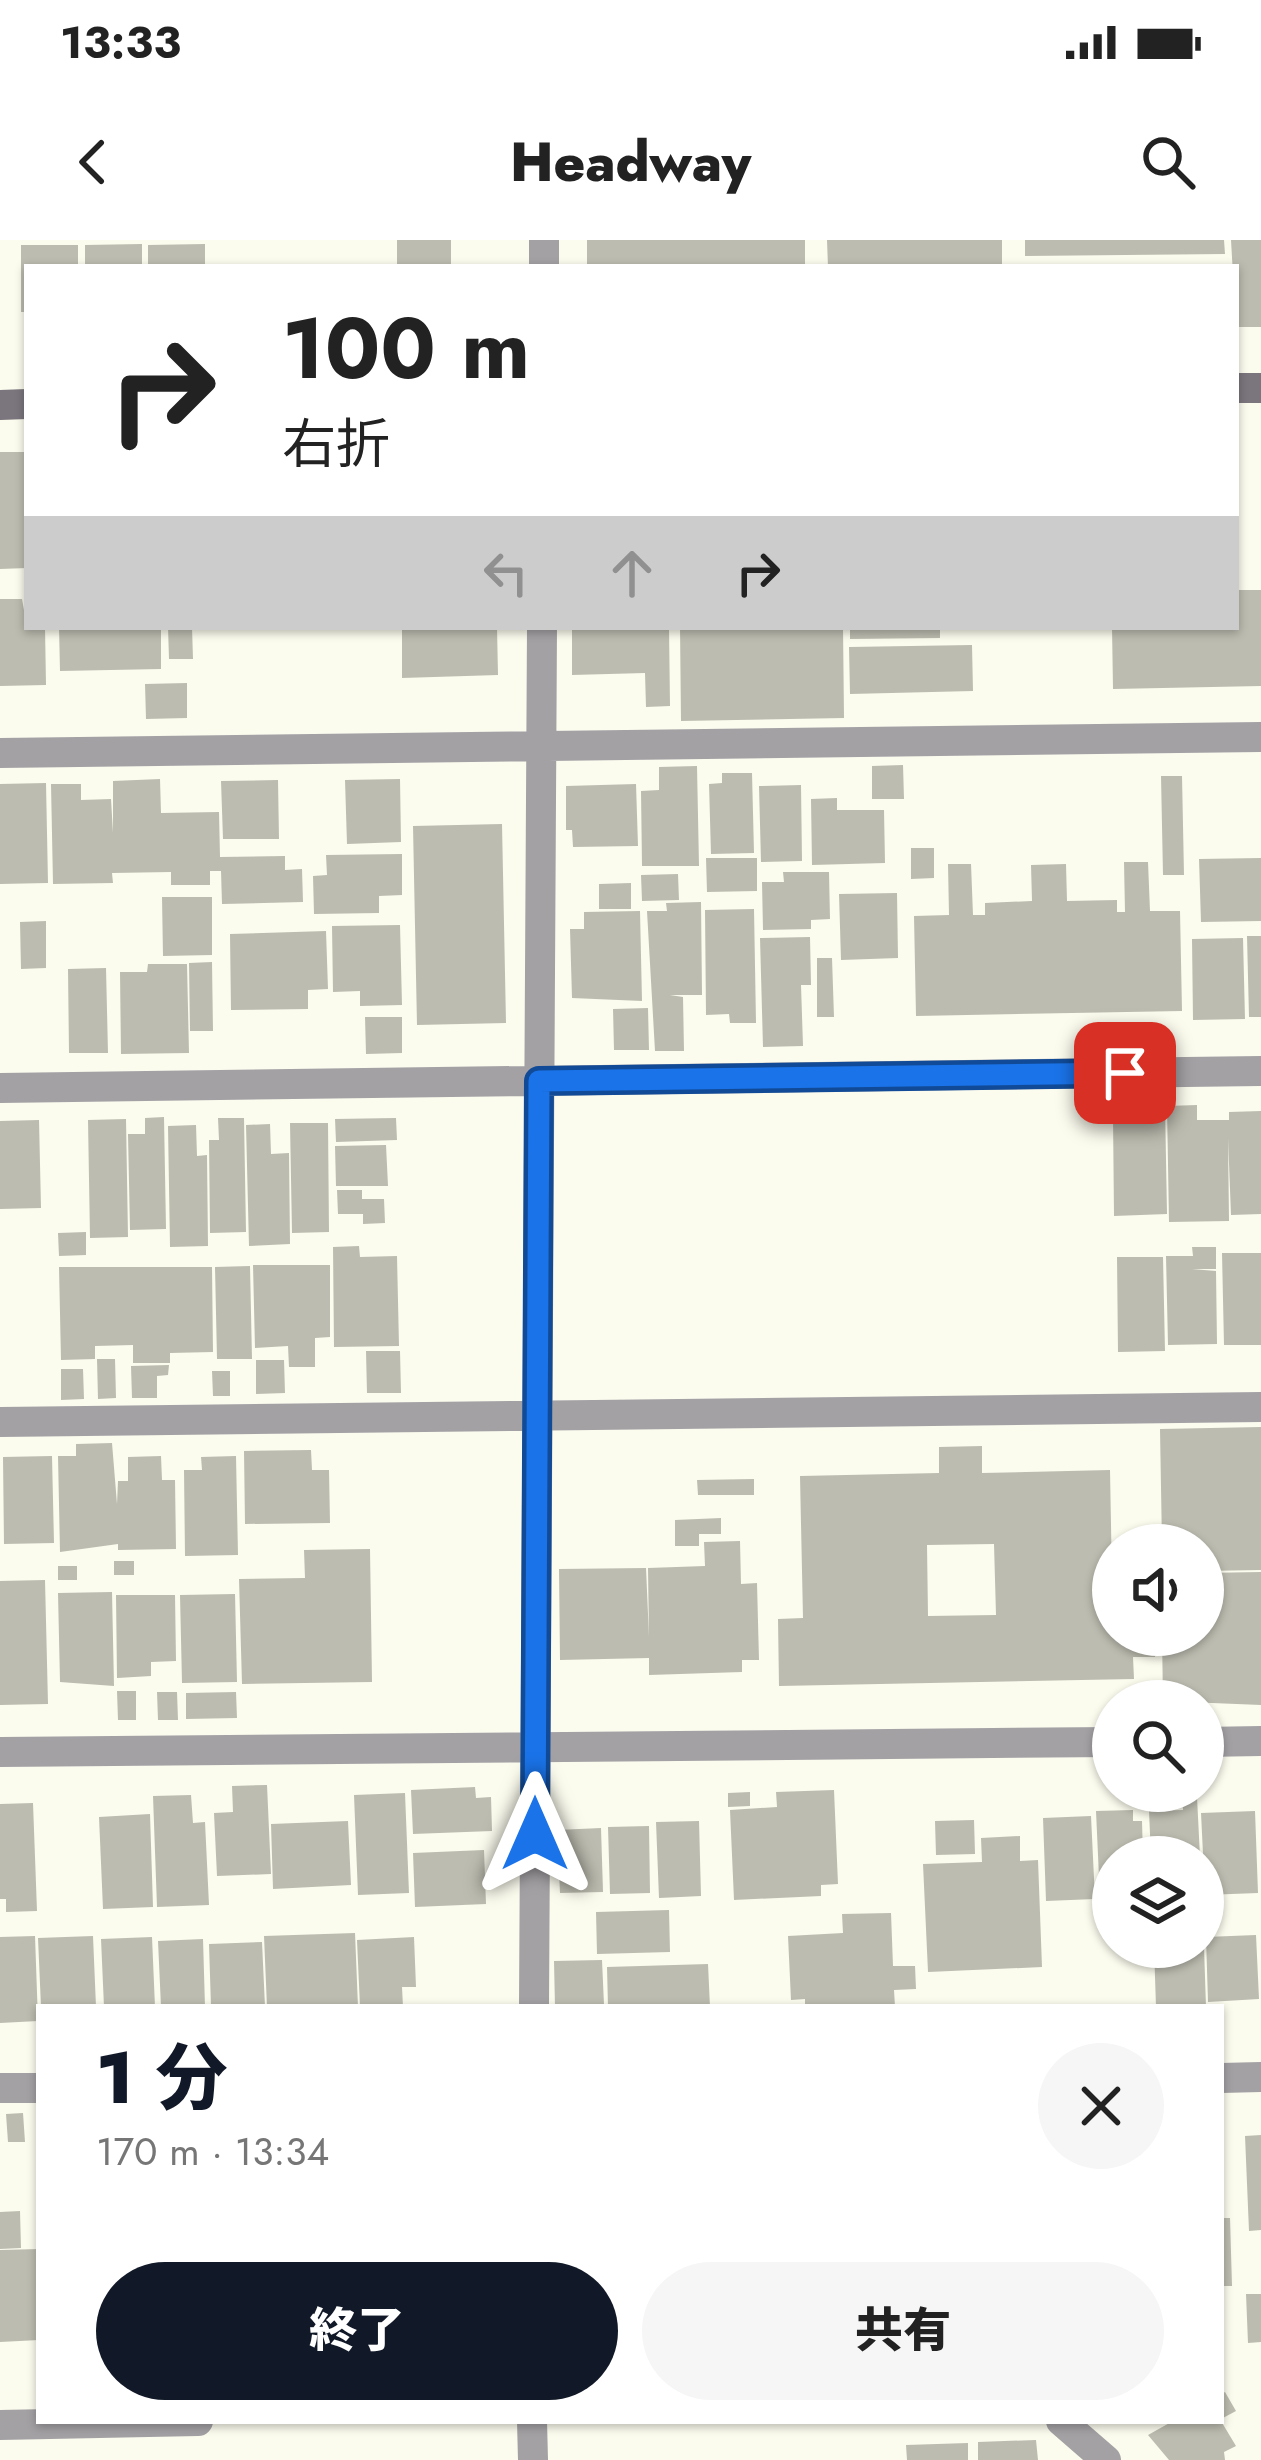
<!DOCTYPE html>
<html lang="ja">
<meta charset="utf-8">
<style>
body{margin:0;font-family:Jost,"Noto Sans JP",sans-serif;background:#f6f6f6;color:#222;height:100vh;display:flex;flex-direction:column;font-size:45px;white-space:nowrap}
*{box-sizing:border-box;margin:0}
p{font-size:39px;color:#767676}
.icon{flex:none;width:66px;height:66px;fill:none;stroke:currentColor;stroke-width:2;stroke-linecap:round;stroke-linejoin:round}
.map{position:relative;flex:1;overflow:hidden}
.panel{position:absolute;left:36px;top:1764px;width:1188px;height:420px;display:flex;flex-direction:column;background:#fff;border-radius:0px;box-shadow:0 3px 9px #0004}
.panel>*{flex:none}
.top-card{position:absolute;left:24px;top:24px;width:1215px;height:366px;border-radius:0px;box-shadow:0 3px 9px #0004;background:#fff;color:#222;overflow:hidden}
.tools{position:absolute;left:1092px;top:1284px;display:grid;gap:24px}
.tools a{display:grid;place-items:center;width:132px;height:132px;border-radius:50%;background:#fff;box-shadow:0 3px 9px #0004;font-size:60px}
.pin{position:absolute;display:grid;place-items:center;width:102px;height:102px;color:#fff;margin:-51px;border-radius:24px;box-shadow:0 6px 18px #0006}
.me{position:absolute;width:132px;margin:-66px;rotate:0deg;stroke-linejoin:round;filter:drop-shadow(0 0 9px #0008)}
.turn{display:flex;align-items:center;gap:42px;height:252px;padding:0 60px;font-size:54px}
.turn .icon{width:156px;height:156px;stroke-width:2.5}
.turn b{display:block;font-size:84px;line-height:102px}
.lanes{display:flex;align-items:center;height:114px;padding:0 60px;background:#0003;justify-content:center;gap:60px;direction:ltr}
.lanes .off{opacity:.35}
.round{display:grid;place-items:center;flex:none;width:126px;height:126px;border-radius:63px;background:#f6f6f6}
.summary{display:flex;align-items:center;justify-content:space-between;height:204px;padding:0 60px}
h1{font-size:72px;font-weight:800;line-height:90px;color:#111827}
.primary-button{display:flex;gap:24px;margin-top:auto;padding:24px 60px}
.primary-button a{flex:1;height:138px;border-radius:72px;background:#111827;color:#fff;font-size:48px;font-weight:800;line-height:138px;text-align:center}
.primary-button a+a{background:#f6f6f6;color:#222}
.status{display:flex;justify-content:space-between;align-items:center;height:84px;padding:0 60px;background:#fff;direction:ltr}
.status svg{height:33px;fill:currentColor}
header{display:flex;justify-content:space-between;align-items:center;height:156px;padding:0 60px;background:#fff;font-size:54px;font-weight:800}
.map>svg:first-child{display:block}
</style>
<div class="status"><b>13:33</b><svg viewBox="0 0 49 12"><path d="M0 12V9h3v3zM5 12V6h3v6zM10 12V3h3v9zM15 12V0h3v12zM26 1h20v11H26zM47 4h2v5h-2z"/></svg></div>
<header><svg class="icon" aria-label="back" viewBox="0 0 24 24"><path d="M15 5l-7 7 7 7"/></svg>Headway<svg class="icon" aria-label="search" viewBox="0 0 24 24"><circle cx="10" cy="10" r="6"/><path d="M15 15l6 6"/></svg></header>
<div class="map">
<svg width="1261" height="2220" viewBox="0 0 1261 2220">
<rect width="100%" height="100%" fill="#fbfbee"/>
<!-- building -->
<path fill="#bdbcb0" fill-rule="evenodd" d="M 397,0 L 451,0 L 451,27 L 397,27 Z
M 587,0 L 805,0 L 805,27 L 587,27 Z
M 827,0 L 1002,0 L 1002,27 L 828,27 Z
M 1025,0 L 1224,0 L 1225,14 L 1025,16 Z
M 1231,0 L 1261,0 L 1261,87 L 1236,87 Z
M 142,4 L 142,27 L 85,27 L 85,5 Z
M 205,4 L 205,27 L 148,27 L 148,5 Z
M 21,5 L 78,5 L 78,27 L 27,27 L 27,72 L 21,72 Z
M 0,212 L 27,212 L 27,328 L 0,329 Z
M 1236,350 L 1261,350 L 1261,446 L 1113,449 L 1112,387 L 1236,387 Z
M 0,359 L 22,359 L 27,387 L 45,387 L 46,445 L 0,446 Z
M 59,387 L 161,387 L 161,429 L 60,431 Z
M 168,387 L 192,387 L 193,419 L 169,419 Z
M 402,387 L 497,387 L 498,435 L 402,438 Z
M 572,387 L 669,387 L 670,466 L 646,467 L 645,433 L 572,435 Z
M 680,387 L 843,387 L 844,478 L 681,481 Z
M 850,387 L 940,387 L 940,398 L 850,399 Z
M 972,405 L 973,451 L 850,454 L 849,407 Z
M 187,443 L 187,478 L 146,479 L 145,444 Z
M 903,525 L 904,559 L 872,559 L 872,526 Z
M 697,526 L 699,626 L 642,626 L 641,551 L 659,550 L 659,527 Z
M 722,533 L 752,533 L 754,613 L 711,614 L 709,544 L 722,543 Z
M 1161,536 L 1182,536 L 1184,635 L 1163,635 Z
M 160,539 L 161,573 L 219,572 L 220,617 L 285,616 L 285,630 L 302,629 L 303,662 L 222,664 L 221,631 L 210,631 L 210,645 L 171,645 L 171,632 L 112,633 L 113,643 L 53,644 L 51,544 L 81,544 L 81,560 L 111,559 L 113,593 L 113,541 Z
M 400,539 L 401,602 L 347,604 L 345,540 Z
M 278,540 L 279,599 L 223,599 L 221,541 Z
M 46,543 L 48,643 L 0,644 L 0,544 Z
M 636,544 L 638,606 L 573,607 L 572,590 L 566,590 L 566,546 Z
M 801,545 L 802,621 L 761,622 L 759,546 Z
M 837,558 L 837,570 L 884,570 L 885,623 L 812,625 L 811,559 Z
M 502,584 L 506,783 L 417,785 L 413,586 Z
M 911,608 L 934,608 L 934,638 L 911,639 Z
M 402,614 L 402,655 L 379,656 L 379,673 L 314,674 L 313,636 L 327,635 L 326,615 Z
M 706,618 L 757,618 L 757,651 L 707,652 Z
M 1261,618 L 1261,681 L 1201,682 L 1199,619 Z
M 1124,622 L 1148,622 L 1150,671 L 1180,671 L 1182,771 L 916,776 L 914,676 L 949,675 L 948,624 L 971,624 L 973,675 L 985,675 L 985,663 L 1032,661 L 1031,625 L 1066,624 L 1067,661 L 1117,660 L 1117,672 L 1125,672 Z
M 783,632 L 829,632 L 830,679 L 811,680 L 811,689 L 763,690 L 762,642 L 784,642 Z
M 678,634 L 679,660 L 642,661 L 641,635 Z
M 631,643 L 631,669 L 599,669 L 599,644 Z
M 897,653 L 898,718 L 841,720 L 839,654 Z
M 162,657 L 212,657 L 212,715 L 163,716 Z
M 701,662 L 702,755 L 670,755 L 683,757 L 684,811 L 655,811 L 647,671 L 667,671 L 666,663 Z
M 754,669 L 756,783 L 730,783 L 729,774 L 706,775 L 705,670 Z
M 640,671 L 642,761 L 572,758 L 570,689 L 584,689 L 584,672 Z
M 46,681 L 46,728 L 21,729 L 20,682 Z
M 400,685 L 402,765 L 360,766 L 360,751 L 333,752 L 332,686 Z
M 326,691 L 328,749 L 308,750 L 308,769 L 231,770 L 230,694 Z
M 1247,696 L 1261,696 L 1261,777 L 1249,777 Z
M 810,697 L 811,745 L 801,745 L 803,806 L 763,807 L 760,698 Z
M 1243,698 L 1245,779 L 1193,780 L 1192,699 Z
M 817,718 L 832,718 L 834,777 L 817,777 Z
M 212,722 L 213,791 L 190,791 L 189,723 Z
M 148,724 L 187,724 L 189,813 L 121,814 L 120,732 L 147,732 Z
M 106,728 L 108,813 L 69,813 L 68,729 Z
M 648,768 L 649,810 L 614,810 L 613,769 Z
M 365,777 L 402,777 L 402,813 L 366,814 Z
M 1145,865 L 1165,865 L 1167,974 L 1114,976 L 1113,876 L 1145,876 Z
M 1197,865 L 1197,880 L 1229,880 L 1229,872 L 1261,871 L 1261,974 L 1231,975 L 1228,898 L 1229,981 L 1169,982 L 1167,866 Z
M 164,877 L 166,989 L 130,990 L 128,894 L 145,894 L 145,878 Z
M 218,878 L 244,878 L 246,992 L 210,993 L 209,900 L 219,900 Z
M 396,878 L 397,900 L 336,902 L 335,879 Z
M 126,879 L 128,997 L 90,998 L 88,880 Z
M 39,880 L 41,968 L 0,969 L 0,881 Z
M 290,883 L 328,883 L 329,992 L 292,993 Z
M 270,884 L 271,914 L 289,913 L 290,1004 L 249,1006 L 246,885 Z
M 196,885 L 197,916 L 207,915 L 208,1006 L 170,1007 L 168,886 Z
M 386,905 L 388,946 L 336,946 L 335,906 Z
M 337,950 L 362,950 L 362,959 L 384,959 L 385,983 L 363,984 L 363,974 L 338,974 Z
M 86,992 L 86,1015 L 59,1016 L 58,993 Z
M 359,1006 L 360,1017 L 397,1016 L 399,1106 L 334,1107 L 333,1007 Z
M 1192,1007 L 1216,1007 L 1216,1029 L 1192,1029 L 1216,1031 L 1217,1104 L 1168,1105 L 1166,1016 L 1193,1016 Z
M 1222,1013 L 1261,1013 L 1261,1105 L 1224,1105 Z
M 1117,1017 L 1163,1017 L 1165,1111 L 1118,1112 Z
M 253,1025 L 330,1025 L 330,1097 L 315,1098 L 315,1127 L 289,1127 L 288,1106 L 255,1108 Z
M 250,1026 L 252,1119 L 217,1119 L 215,1027 Z
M 59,1027 L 212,1027 L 213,1112 L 170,1113 L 170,1123 L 133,1123 L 133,1105 L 95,1106 L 95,1119 L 61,1120 Z
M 366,1111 L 400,1111 L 401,1153 L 367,1153 Z
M 97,1119 L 115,1119 L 116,1158 L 98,1159 Z
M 256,1120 L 284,1120 L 285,1153 L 256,1154 Z
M 169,1125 L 168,1135 L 157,1136 L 157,1158 L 132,1158 L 131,1126 Z
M 61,1129 L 83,1129 L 84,1159 L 61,1160 Z
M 212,1131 L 230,1131 L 230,1156 L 213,1156 Z
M 1261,1187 L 1261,1330 L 1203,1331 L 1203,1305 L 1162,1305 L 1160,1189 Z
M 112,1203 L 117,1264 L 118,1241 L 128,1241 L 128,1217 L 161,1216 L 162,1240 L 175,1240 L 176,1309 L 118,1310 L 118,1304 L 60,1312 L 58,1216 L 76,1216 L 76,1204 Z
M 982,1206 L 982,1233 L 1110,1230 L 1113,1395 L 1155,1395 L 1155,1417 L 1133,1417 L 1134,1439 L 779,1446 L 778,1379 L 803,1378 L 800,1236 L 939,1233 L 939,1207 ZM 994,1304 L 996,1375 L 928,1376 L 927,1305 Z
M 311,1210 L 312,1230 L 329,1230 L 330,1283 L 245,1284 L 244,1211 Z
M 52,1216 L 54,1303 L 4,1304 L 3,1217 Z
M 236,1216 L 238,1315 L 185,1316 L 184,1230 L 202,1230 L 201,1217 Z
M 754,1239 L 754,1255 L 698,1255 L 697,1240 Z
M 721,1278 L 721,1294 L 699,1294 L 699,1306 L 675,1306 L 675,1280 Z
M 740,1301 L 741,1344 L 757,1343 L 759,1420 L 742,1420 L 742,1432 L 649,1435 L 649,1418 L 560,1420 L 559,1329 L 646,1328 L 649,1397 L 648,1328 L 705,1326 L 704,1302 Z
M 370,1309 L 372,1442 L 242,1444 L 239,1339 L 305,1338 L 304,1310 Z
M 114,1321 L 134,1321 L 134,1335 L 114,1335 Z
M 58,1326 L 77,1326 L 77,1340 L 58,1340 Z
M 1261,1332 L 1261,1465 L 1163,1461 L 1162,1395 L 1203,1395 L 1203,1333 Z
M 45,1340 L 48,1464 L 0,1465 L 0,1341 Z
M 112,1352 L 114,1446 L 60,1442 L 58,1353 Z
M 235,1354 L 237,1442 L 182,1443 L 180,1355 Z
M 116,1355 L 175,1355 L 176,1421 L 151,1422 L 151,1436 L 117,1438 Z
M 117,1451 L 136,1451 L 136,1480 L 118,1480 Z
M 157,1452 L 177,1452 L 178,1480 L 158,1480 Z
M 236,1452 L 237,1478 L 186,1479 L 186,1453 Z
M 267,1545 L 271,1634 L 217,1636 L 214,1573 L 233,1572 L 232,1546 Z
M 475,1547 L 476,1558 L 491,1557 L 492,1591 L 413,1594 L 411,1550 Z
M 834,1550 L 838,1644 L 821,1645 L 821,1656 L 734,1660 L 730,1570 L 777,1567 L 776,1552 Z
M 750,1552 L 750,1566 L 728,1567 L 728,1553 Z
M 405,1553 L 409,1653 L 358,1655 L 354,1555 Z
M 191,1555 L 193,1583 L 205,1582 L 209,1665 L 157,1667 L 153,1556 Z
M 1182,1557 L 1197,1557 L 1200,1617 L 1151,1617 L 1149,1571 L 1183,1570 Z
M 33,1563 L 37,1671 L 6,1672 L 6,1659 L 0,1659 L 0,1564 Z
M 1133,1570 L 1133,1581 L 1142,1581 L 1143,1617 L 1113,1617 L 1113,1659 L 1100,1659 L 1096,1571 Z
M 1255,1571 L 1258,1653 L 1205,1655 L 1201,1573 Z
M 150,1574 L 153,1667 L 103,1669 L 99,1577 Z
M 1091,1576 L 1095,1659 L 1046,1661 L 1043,1578 Z
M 974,1580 L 975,1614 L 936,1615 L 935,1581 Z
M 348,1581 L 351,1645 L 273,1649 L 271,1584 Z
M 699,1581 L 701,1656 L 659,1658 L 656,1582 Z
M 649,1586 L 650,1653 L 610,1654 L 608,1587 Z
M 601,1588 L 603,1652 L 560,1653 L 557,1590 Z
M 1020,1596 L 1020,1621 L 1038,1620 L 1042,1727 L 928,1732 L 923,1624 L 982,1622 L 981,1598 Z
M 484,1610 L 486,1664 L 415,1667 L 413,1613 Z
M 669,1670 L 670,1712 L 597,1714 L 596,1672 Z
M 891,1673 L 893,1726 L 915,1726 L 916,1749 L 894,1750 L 895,1767 L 805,1767 L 805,1759 L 791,1760 L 788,1696 L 843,1693 L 842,1674 Z
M 355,1693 L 358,1767 L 267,1767 L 264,1696 Z
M 1256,1695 L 1259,1759 L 1208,1762 L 1206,1697 Z
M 35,1696 L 38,1781 L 0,1783 L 0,1697 Z
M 93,1696 L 96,1767 L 41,1767 L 38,1698 Z
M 152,1697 L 155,1767 L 104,1767 L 101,1699 Z
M 414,1697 L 416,1747 L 402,1747 L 403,1767 L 360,1767 L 357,1700 Z
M 203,1699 L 205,1767 L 161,1767 L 158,1701 Z
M 262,1702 L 265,1767 L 211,1767 L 209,1704 Z
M 1154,1707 L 1204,1707 L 1206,1767 L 1156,1767 Z
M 602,1720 L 604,1765 L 555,1767 L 554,1721 Z
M 708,1724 L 710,1767 L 608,1767 L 607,1727 Z
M 23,1873 L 25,1902 L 8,1902 L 6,1874 Z
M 1261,1895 L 1261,1990 L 1249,1991 L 1245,1896 Z
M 20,1971 L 21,2008 L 0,2009 L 0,1972 Z
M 1221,1978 L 1230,1978 L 1232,2046 L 1221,2046 Z
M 39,2009 L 39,2100 L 0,2102 L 0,2010 Z
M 1246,2054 L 1261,2054 L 1261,2102 L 1248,2103 Z
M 1225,2152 L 1236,2171 L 1221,2179 L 1221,2154 Z
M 1173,2181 L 1221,2181 L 1236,2206 L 1224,2212 L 1225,2220 L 1169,2220 L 1148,2195 Z
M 1036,2200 L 1038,2220 L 978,2220 L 978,2202 Z
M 968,2203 L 968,2220 L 907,2220 L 906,2205 Z"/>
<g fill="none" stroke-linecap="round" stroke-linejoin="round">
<!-- street -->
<path stroke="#a4a1a5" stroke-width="30" d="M 544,27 L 544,0
M 0,513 L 1261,497
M 0,848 L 1261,831
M 0,1182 L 1261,1167
M 1203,1502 L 1261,1501
M 0,1512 L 1113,1502
M 534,1767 L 542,387
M 1221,1838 L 1261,1837
M 0,1848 L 39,1848
M 532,2181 L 533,2220
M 1061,2181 L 1106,2220
M 0,2185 L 198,2181"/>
<!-- secondary -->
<path stroke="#7b767d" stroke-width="30" d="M 1236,148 L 1261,148
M 0,165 L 27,164"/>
</g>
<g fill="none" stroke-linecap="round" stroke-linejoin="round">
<!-- route casing -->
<g stroke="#114b97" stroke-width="30">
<path id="route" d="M 535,1594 L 539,841 L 1125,833"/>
</g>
<!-- route -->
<use href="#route" stroke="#1a73e8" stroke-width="21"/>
</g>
</svg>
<div class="tools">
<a><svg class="icon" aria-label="sound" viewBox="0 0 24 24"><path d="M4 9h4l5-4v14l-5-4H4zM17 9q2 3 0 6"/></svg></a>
<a><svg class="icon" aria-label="search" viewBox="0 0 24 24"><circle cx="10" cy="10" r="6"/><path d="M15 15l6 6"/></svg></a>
<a><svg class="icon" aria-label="layers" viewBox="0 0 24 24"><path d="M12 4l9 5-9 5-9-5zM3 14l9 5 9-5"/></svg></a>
</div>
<div class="pin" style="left:1125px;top:833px;background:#d93025"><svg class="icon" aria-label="arrive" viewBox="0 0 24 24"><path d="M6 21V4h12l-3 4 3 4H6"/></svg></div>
<svg class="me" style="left:535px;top:1594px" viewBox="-20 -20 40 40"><path d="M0-17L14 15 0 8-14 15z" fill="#1a73e8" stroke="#fff" stroke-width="4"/></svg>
<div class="top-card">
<div class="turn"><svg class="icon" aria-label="right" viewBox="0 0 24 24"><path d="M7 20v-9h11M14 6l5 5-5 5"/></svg><div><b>100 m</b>右折</div></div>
<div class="lanes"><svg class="icon off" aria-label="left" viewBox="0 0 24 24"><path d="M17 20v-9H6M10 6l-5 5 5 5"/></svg><svg class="icon off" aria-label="ahead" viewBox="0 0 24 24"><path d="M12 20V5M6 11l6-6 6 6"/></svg><svg class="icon" aria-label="right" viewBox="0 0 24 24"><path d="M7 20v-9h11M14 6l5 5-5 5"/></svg></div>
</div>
<section class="panel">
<div class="summary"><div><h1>1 分</h1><p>170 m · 13:34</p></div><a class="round"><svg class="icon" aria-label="close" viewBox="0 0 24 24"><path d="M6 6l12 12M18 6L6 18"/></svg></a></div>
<div class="primary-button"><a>終了</a><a>共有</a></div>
</section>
</div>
